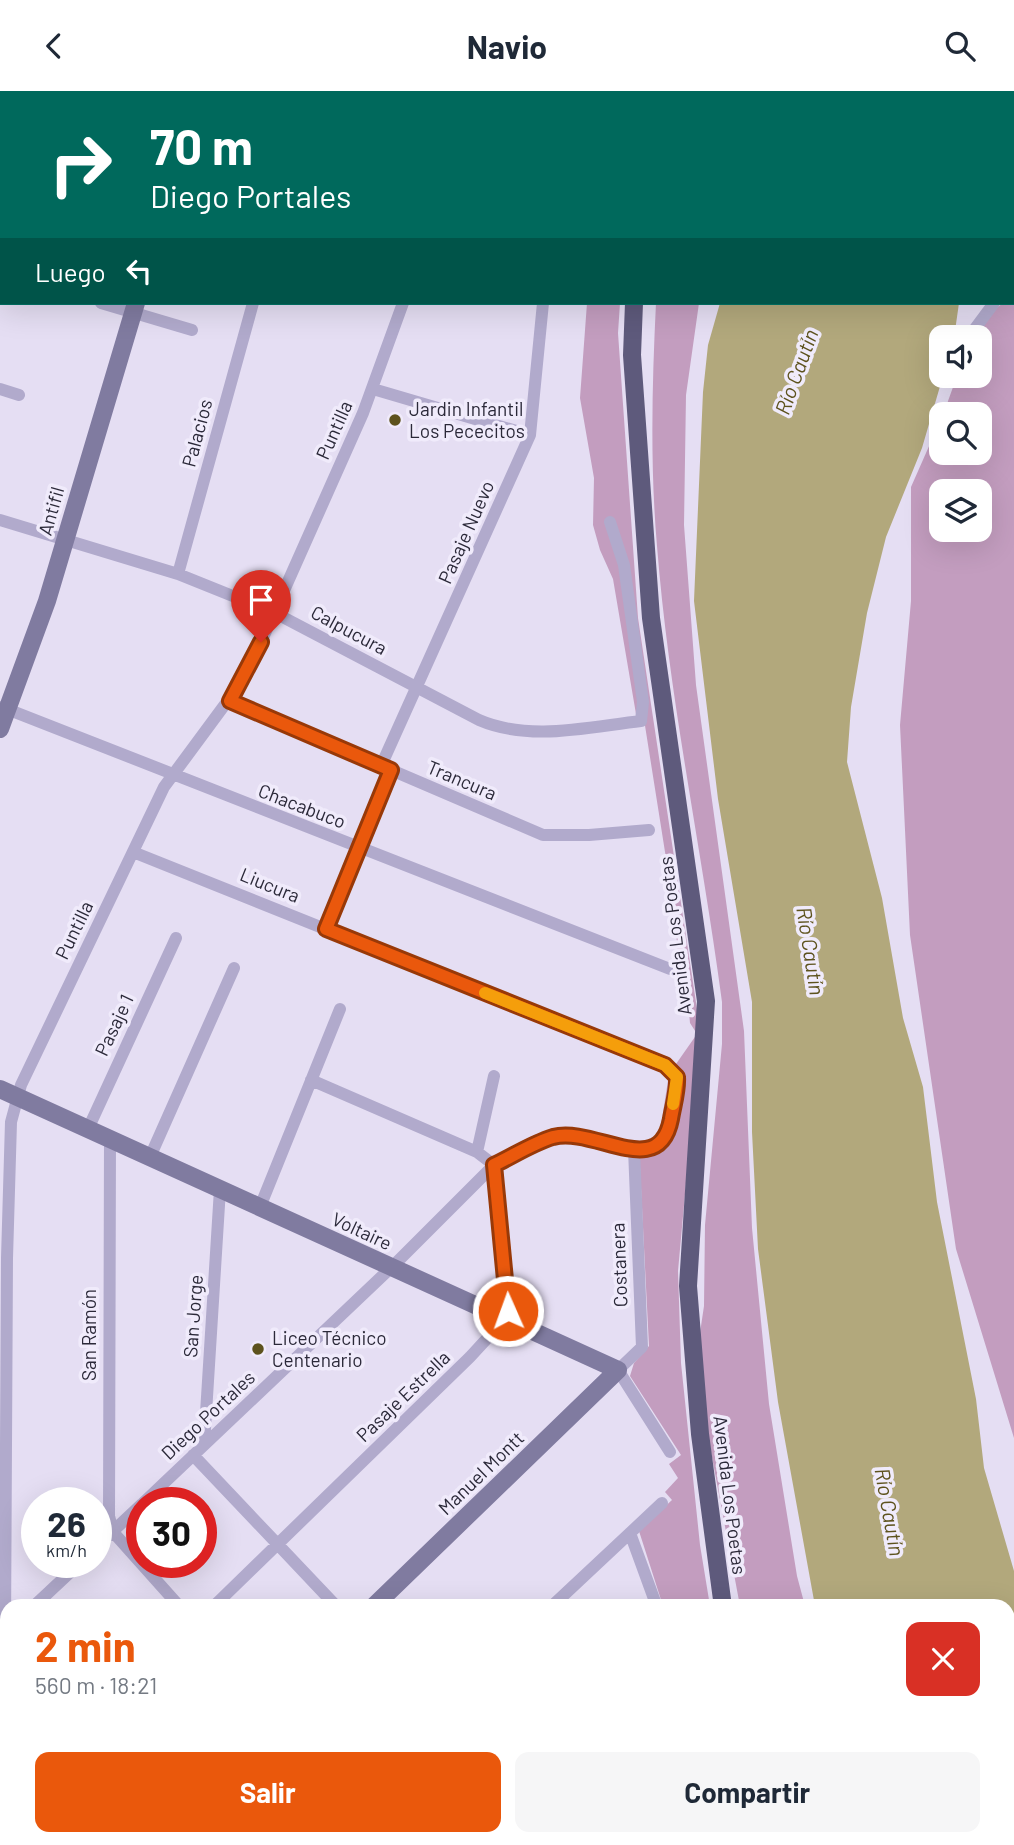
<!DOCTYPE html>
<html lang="es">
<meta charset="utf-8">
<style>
body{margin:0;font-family:Barlow,sans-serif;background:#f6f6f7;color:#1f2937;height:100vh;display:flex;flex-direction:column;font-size:26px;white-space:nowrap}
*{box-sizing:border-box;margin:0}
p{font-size:23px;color:#747a83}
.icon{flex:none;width:38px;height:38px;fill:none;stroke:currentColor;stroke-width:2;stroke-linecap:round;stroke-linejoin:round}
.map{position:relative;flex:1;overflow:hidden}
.drawer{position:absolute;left:0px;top:1508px;width:1015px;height:247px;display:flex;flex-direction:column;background:#fff;border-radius:21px 21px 0 0;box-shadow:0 7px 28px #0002}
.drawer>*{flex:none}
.guide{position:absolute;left:0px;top:0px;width:1015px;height:214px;box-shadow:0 7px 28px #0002;background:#00695c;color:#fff;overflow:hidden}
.buttons{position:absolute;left:929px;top:234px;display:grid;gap:14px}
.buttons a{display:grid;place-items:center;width:63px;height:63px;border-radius:14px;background:#fff;box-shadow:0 7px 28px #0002;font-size:35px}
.speed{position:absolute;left:21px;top:1396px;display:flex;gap:14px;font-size:35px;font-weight:700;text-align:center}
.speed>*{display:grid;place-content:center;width:91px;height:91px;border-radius:50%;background:#fff;box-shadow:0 7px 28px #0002;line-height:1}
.speed small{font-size:18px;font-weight:400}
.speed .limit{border:10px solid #d22;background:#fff;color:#111}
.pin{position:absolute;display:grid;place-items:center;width:60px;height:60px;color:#fff;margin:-72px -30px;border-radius:50% 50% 50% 0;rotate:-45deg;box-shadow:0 0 7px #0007}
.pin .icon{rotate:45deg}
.me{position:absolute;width:77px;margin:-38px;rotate:358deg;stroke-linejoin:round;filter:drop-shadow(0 0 5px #0008)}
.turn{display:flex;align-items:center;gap:24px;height:147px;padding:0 35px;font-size:32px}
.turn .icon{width:91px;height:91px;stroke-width:2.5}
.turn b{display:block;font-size:49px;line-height:60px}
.then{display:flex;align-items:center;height:66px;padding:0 35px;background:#0003;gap:14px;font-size:26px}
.round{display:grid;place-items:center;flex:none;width:74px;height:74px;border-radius:14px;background:#f6f6f7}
.summary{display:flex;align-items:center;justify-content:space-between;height:119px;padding:0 35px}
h1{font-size:42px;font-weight:700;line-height:52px;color:#ea580c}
.action{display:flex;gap:14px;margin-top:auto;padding:14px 35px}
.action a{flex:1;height:80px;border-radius:14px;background:#ea580c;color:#fff;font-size:28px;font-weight:700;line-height:80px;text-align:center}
.action a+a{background:#f6f6f7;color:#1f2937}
header{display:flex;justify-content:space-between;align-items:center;height:91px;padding:0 35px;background:#fff;font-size:32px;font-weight:700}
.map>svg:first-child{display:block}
</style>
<header><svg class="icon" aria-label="back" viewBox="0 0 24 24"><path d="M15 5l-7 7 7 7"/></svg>Navio<svg class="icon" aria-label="search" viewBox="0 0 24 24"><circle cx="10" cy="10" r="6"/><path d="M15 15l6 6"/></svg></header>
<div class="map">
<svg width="1014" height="1754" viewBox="0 0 1014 1754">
<rect width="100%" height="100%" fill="#e5def3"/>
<!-- green -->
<path fill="#c39dbf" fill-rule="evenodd" d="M 1014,203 L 1014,1347 L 956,1158 L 910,844 L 900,634 L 911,510 L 911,396 L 941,328 L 942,362 L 980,362 L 980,324 L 943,324 L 957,285 L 980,285 L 980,247 L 966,247 L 967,241 L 1003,212 L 1013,212 ZM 942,401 L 980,401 L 980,439 L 942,439 Z
M 587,212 L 620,212 L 618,242 L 638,527 L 700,938 L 678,1180 L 681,1272 L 700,1454 L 710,1515 L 663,1515 L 639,1440 L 672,1409 L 665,1401 L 678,1387 L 669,1373 L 681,1364 L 630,1285 L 634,1272 L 649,1255 L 639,1057 L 657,1060 L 669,983 L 697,943 L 690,932 L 686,888 L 679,883 L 675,824 L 643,622 L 636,623 L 613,488 L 600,459 L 593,434 L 594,387 L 580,307 Z
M 656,212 L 699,212 L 686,304 L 684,434 L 696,594 L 744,940 L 752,1137 L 769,1313 L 797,1485 L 805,1515 L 740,1515 L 708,1345 L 698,1255 L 704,1215 L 705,1134 L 722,953 L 722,911 C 702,759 669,608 657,455 C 650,374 652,293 656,212 Z"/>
<!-- water -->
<path fill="#b2a87c" d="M 720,212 L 959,212 L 954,247 L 942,247 L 943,285 L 922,357 L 886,446 L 867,522 L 851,616 L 847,671 L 882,807 L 903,927 L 923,996 L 937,1111 L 976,1308 L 984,1377 L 1014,1480 L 1014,1754 L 878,1754 L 876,1748 L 1008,1748 L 1008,1516 L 815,1515 L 778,1311 L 758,1158 L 752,1041 L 752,911 L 718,708 L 694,510 L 703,301 L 708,254 Z"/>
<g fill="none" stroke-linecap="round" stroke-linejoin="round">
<!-- street -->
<path stroke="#b1aacc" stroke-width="12" d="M 236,0 L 241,2
M 424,2 L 424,0
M 574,2 L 574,0
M 0,182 L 2,182
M 1013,194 L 1014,193
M 101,212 L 192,239
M 968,247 L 994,212
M 0,298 L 19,304
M 373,298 L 530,344
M 0,429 L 178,483 L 275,522 L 479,629 C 530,651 588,636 641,630 L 643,611 L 624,474 L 610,431
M 178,483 L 253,212
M 230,610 L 543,744 L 589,744 L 649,739
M 2,616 L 670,878
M 381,675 L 530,344 L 543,212
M 133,761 L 665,974 L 676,983 L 677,995 L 668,1043 L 661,1055 L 645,1060 L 592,1047 L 554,1046 L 494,1074 L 397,1171 L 143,1412
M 326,838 L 391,679
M 88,1038 L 176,847
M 110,1048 L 109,1425 L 113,1441 L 180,1516
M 634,1058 L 642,1256 L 618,1279 L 670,1361
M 477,1061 L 494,985
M 150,1066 L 234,877
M 260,1116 L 340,918
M 204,1354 L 220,1098
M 193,1364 L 337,1516
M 630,1442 L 657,1516
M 96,1456 L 142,1413
M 33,1516 L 80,1472
M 213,1516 L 470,1266 L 505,1228 L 510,1215 L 494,1074 L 477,1061 L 311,989
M 551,1516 L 662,1412
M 5,1542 L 7,1167 L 11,1031 L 21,994 L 164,696 L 246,585 L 363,322 L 403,212
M 0,1659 L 7,1666
M 82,1748 L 87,1754
M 749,1748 L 752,1754
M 294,1754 L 300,1748
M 428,1754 L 434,1748
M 561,1754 L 567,1748
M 695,1754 L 701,1748"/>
<!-- secondary -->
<path stroke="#807ba0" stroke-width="18" d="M 200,2 L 201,0
M 0,638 L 47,510 L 136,212
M 0,998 L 618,1279 L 373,1516
M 129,1754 L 135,1748"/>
<!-- primary -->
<path stroke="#5e5a7c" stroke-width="18" d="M 672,2 L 672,0
M 634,212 L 632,264 L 651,527 L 706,910 L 688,1195 L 700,1343 L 723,1516
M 801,1748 L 803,1754"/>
</g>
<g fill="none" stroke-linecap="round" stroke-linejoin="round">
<!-- route casing -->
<g stroke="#983908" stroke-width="18">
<path id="route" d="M 261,551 L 230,610 L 391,679 L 326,838 L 665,974 L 677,986 C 678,1000 673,1015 671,1028 C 659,1091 595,1035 553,1046 C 533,1052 513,1065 494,1074 L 508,1220"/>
</g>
<!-- route -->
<use href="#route" stroke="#ea580c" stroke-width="12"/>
<!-- slow -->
<path stroke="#f59e0b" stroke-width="12" d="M 485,902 L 665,974 L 677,986 L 673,1013"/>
</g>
<!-- markers -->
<g fill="#5d521d" stroke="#f0ebfb" stroke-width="2.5">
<circle cx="395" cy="329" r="7"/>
<circle cx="258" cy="1258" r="7"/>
</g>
<g text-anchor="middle" stroke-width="7" stroke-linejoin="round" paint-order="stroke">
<!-- poi labels -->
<g font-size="19" fill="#2b2939" stroke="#f0ebfb" text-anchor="start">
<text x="409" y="325">Jardin Infantil<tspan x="409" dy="22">Los Pececitos</tspan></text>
<text x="272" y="1254">Liceo Técnico<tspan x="272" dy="22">Centenario</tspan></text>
</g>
<!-- street labels -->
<g font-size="19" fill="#2b2939" stroke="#f0ebfb">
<text transform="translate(334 339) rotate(-66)" y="7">Puntilla</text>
<text transform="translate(197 342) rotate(-75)" y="7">Palacios</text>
<text transform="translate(51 420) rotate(-74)" y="7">Antifil</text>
<text transform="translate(466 441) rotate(-66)" y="7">Pasaje Nuevo</text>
<text transform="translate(349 539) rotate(28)" y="7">Calpucura</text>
<text transform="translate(462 689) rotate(23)" y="7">Trancura</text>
<text transform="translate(302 715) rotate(21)" y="7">Chacabuco</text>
<text transform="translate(270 794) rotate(22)" y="7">Liucura</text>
<text transform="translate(74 839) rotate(-64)" y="7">Puntilla</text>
<text transform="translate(675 845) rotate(-97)" y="7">Avenida Los Poetas</text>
<text transform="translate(114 934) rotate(-65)" y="7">Pasaje 1</text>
<text transform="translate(362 1140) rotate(25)" y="7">Voltaire</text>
<text transform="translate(619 1174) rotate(-92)" y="7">Costanera</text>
<text transform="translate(193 1225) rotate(-86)" y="7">San Jorge</text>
<text transform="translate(89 1244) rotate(-90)" y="7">San Ramón</text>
<text transform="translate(403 1305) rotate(-44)" y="7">Pasaje Estrella</text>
<text transform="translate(208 1324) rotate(-43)" y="7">Diego Portales</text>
<text transform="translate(481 1382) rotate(-44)" y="7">Manuel Montt</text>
<text transform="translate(730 1404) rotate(83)" y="7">Avenida Los Poetas</text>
</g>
<!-- water labels -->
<g font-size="21" font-style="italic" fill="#5d521d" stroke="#f0ebfb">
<text transform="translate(797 281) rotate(-70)" y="7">Río Cautín</text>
<text transform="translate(810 860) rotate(81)" y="7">Río Cautín</text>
<text transform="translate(889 1421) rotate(80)" y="7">Río Cautín</text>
</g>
</g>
</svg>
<div class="buttons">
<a><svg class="icon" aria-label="sound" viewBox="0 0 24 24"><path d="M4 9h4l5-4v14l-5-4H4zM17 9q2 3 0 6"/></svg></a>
<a><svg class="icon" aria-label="search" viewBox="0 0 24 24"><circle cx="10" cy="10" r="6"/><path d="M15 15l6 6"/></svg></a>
<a><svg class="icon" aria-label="layers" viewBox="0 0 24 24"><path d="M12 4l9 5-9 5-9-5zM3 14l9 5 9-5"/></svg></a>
</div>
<div class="speed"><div>26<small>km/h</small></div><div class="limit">30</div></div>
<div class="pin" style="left:261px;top:551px;background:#d93025"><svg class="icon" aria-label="arrive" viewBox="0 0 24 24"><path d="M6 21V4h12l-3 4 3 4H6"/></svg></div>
<svg class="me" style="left:508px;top:1220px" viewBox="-20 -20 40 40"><circle r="17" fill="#ea580c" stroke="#fff" stroke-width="3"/><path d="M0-11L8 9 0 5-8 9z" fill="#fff"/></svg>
<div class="guide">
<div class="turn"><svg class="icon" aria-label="right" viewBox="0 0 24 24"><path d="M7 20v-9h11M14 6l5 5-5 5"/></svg><div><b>70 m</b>Diego Portales</div></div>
<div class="then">Luego<svg class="icon" aria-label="left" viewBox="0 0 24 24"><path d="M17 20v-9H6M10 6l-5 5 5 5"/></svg></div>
</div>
<section class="drawer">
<div class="summary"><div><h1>2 min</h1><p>560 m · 18:21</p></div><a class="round" style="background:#d93025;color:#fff"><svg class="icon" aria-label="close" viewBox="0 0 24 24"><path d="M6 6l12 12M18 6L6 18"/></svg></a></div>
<div class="action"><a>Salir</a><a>Compartir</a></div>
</section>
</div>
